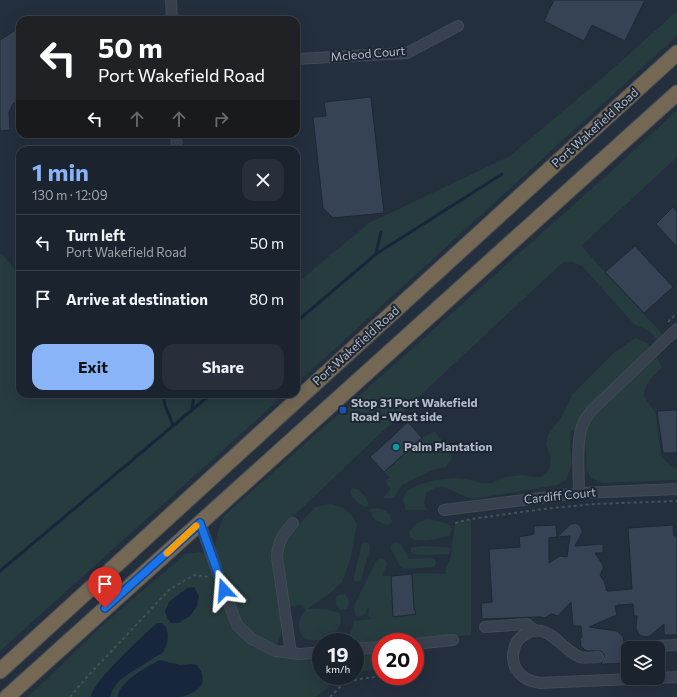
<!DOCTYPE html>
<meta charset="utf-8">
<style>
body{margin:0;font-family:Commissioner,sans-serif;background:#282f3a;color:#f1f3f6;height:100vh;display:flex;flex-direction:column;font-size:15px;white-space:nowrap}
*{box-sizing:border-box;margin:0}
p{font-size:13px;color:#a0a4aa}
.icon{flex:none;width:22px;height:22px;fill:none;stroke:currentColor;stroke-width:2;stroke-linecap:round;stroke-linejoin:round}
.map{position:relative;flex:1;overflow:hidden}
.drawer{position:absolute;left:16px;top:146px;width:284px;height:252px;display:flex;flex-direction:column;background:#1b232e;border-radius:12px;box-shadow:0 4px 16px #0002,0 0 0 1px #39404a}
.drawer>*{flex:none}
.guide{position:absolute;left:16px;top:16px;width:284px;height:122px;border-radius:12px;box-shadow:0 4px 16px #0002,0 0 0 1px #39404a;background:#202124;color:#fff;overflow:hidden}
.buttons{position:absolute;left:621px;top:641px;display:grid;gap:8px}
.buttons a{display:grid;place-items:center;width:44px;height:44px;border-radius:8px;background:#1b232e;box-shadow:0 4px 16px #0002,0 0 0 1px #39404a;font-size:20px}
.speed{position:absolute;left:312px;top:633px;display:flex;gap:8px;font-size:20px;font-weight:700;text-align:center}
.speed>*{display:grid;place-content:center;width:52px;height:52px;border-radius:50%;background:#1b232e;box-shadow:0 4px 16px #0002,0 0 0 1px #39404a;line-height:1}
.speed small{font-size:10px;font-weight:400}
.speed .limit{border:6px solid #d22;background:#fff;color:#111}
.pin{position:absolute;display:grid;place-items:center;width:34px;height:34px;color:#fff;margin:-41px -17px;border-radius:50% 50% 50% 0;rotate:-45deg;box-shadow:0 0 4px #0007}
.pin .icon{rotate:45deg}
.me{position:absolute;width:44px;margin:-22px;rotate:341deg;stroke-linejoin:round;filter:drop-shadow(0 0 3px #0008)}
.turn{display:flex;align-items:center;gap:14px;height:84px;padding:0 16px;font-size:18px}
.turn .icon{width:52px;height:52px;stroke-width:2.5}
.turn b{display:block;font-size:28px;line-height:34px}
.lanes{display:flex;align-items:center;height:38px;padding:0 16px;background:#0003;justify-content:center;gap:20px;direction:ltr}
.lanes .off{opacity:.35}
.round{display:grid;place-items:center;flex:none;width:42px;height:42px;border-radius:12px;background:#282f3a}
.overview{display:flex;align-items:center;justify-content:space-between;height:68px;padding:0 16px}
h1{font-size:24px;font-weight:700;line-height:30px;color:#8ab4f8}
.action{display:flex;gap:8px;margin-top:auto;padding:8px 16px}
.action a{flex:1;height:46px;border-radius:12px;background:#8ab4f8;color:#111;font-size:16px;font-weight:700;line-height:46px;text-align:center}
.action a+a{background:#282f3a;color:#f1f3f6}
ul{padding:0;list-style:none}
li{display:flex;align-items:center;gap:12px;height:56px;padding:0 16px;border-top:1px solid #39404a}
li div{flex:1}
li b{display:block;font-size:15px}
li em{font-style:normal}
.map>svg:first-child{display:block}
</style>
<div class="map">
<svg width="677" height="697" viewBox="0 0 677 697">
<rect width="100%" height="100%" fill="#242f3e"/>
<!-- green -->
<path fill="#263c3f" d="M 677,11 L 677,36 L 296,384 L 296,284 L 369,223 L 510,156 L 608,73 Z
M 677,110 L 677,157 L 581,246 L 667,339 L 661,344 L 649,331 L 634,324 L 582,266 L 573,262 L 563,262 L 424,392 L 281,528 L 275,540 L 273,555 L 276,585 L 281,619 L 281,634 L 275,651 L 321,652 L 321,676 L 350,676 L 331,685 L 317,696 L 314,697 L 28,697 L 104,624 L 185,554 L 199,552 L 212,557 L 218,531 L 224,516 L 615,168 Z
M 2,254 L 20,276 L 20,394 L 285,394 L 0,651 L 0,255 Z
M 635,338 L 647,343 L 653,351 L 662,367 L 648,382 L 643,395 L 656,414 L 661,456 L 672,467 L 677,468 L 677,480 L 602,483 L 591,478 L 587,471 L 585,433 L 580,431 L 571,430 L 570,446 L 572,463 L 566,480 L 557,485 L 473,499 L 466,497 L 447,488 L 436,487 L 426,493 L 424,503 L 427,510 L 406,510 L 403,499 L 406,492 L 417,485 L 437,480 L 455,478 L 471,480 L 481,483 L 492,483 L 504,477 L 523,475 L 533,477 L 542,477 L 549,470 L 551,458 L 546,444 L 548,435 L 560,419 L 567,407 L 572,395 L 615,352 Z
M 434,431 L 448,448 L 452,458 L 446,467 L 430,471 L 402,485 L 394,498 L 383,498 L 391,489 L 385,481 L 390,478 L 384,472 L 422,438 Z
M 352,488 C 361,489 365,496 369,504 L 367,507 C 360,506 353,499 350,492 Z
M 331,504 L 344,508 L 352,516 L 357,525 L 354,539 L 350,560 L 342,582 L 329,594 L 307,609 C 321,609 326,608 339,613 C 351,636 299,654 299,626 C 299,619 301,615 306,610 L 301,605 L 286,607 L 281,554 L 283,543 L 296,527 L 316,507 Z
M 375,508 C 384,509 392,513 392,523 L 387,525 C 378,521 371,520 370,509 Z
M 429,519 C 436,521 447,522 452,527 L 451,531 L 449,536 L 429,540 L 416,540 L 410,537 L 409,532 C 415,524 419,521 429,519 Z
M 471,519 L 471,635 L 355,645 L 355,642 L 348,642 L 354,621 L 371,619 L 368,615 L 369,607 C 365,613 366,616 358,617 L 355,615 L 354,606 L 376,561 L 381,558 L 385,560 L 387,564 L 382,576 L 391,576 L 393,617 L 416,614 L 414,608 L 412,574 L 421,573 L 446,574 L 446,567 L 450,560 L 455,523 Z
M 366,542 L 369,544 L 370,549 L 361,580 L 357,582 L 354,581 L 354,576 L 362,544 Z
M 395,543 L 401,545 L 409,559 L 431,558 L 435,560 L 436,563 L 434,567 L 404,569 L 400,566 L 390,548 L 391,545 Z
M 421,546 L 448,547 L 451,549 L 449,554 L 418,555 L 411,553 L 411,548 Z
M 345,594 C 349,599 350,603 347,609 L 340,610 L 337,606 L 335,598 L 339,595 Z
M 381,647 L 381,668 L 355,673 L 355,649 Z"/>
<!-- water -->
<path fill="#17263c" d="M 194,587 L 199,596 L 197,606 L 190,616 L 178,623 L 171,623 L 167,618 L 165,611 L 169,602 L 187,588 Z
M 157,623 L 162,623 C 164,625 167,628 167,631 C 169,637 167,647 163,652 C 161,654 158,656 155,657 C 140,669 115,676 110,697 L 91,697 C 92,682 144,635 157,623 Z
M 160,660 L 180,665 L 192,664 L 197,665 C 210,683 199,692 181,697 L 118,697 C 118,682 148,666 160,660 Z"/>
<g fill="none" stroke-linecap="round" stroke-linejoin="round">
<!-- stream -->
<path stroke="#17263c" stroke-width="3" d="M 376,253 L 381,232
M 296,322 L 376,254 L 502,174
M 163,394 L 165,405 L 173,425
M 192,410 L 194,394
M 0,571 L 211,394"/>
</g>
<!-- building -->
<path fill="#364354" stroke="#1f2835" d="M 554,0 L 645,0 L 625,41 L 592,25 L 584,41 L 544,21 Z
M 20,27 L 20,99 L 13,104 L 9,112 L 10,130 L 0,131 L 0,40 Z
M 371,97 L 384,213 L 333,218 L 323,208 L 313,117 L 326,116 L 324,102 Z
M 673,207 L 677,212 L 677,247 L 656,224 Z
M 635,246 L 673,287 L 644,313 L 605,272 Z
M 677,410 L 677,453 L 663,453 L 657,411 Z
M 408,422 L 422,438 L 384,472 L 370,457 Z
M 576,523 L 580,526 L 582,530 L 582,533 L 575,546 L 603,544 L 603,553 L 595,553 L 603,565 L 603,569 L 600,575 L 604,581 L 607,591 L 632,589 L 628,528 L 673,525 L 674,536 L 677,536 L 677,635 L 664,635 L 664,624 L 650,636 L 648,637 L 641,636 L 638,634 L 636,628 L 637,616 L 634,616 L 633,604 L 619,605 L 619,604 L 619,605 L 615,606 L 617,615 L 589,627 L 617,631 L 619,633 L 623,636 L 624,641 L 622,653 L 628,653 L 628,663 L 601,664 L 604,657 L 604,654 L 601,651 L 588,651 L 585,650 L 581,646 L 580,639 L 582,637 L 581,626 L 573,626 L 571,602 L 558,616 L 551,614 L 545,618 L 540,617 L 482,619 L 481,603 L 492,602 L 489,549 L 520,547 L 519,537 L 534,534 L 534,526 L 556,525 L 557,537 L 549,538 L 549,563 L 560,556 L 567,557 L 570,536 L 557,537 L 571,524 Z
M 412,574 L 414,608 L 416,614 L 393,617 L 391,576 Z"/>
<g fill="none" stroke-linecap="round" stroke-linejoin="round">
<!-- minor casing -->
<g stroke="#414a57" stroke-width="12">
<path id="minor" d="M 171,0 L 172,20
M 296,59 L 407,53 L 458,26
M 176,134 L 177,150
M 579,493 C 579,474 576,443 582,426 C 584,420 588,415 592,410 L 677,329
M 444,510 L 579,493 L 677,489
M 200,523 L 229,604 L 237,625 L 252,639 L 275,651 L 300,654 L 321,652
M 485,627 L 527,624 L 534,630
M 415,644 L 453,640
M 639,647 L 677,645
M 355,649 L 381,647
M 291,653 L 277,557 C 278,540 283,535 293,523
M 598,657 C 593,657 585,659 580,657 C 561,650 547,619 524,635 C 519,638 515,644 514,650 C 512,656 513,665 517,670 C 523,679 530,681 540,683 L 655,678
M 658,678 L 677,677"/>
</g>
<!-- highway casing -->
<g stroke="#434c59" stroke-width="17">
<path id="highway" d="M 0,671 L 677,53
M 7,697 L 677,93"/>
</g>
<!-- path -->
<path stroke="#3f5557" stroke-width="2" stroke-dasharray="3 3" stroke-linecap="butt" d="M 668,322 L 677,313
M 455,523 L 471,519 L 544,509 L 594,504 L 677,501
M 415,660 L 418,654 L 418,653
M 70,697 L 87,677 L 170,589 L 194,575 L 210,577
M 330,697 L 343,684 L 360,679 L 382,676"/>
<!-- minor -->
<use href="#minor" stroke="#38414e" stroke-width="10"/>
<!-- highway -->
<use href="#highway" stroke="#746855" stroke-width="15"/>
</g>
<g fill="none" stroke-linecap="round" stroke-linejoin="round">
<!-- route casing -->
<g stroke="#114b97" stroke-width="10">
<path id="route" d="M 105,608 L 200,523 L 224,590"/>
</g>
<!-- route -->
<use href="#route" stroke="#1a73e8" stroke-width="7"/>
<!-- slow -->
<path stroke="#f59e0b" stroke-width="7" d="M 167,553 L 196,526"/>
</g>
<!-- markers -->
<rect fill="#1a4fb4" stroke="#1d2633" stroke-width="1.5" x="339" y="406" width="8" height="8" rx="2"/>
<circle fill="#0f9aa8" stroke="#1d2633" stroke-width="1.5" cx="396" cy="447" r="4"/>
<g text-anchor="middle" stroke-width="4" stroke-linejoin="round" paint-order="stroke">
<!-- street labels -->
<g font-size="12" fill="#b4bcc9" stroke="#1d2633">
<text transform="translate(368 54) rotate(-5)" y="4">Mcleod Court</text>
<text transform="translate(595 128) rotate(-42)" y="4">Port Wakefield Road</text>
<text transform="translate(356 346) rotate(-42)" y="4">Port Wakefield Road</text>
<text transform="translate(560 496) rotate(-6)" y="4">Cardiff Court</text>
</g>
<!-- poi labels -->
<g font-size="12" font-weight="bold" fill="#b4bcc9" stroke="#1d2633" text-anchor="start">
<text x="351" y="407">Stop 31 Port Wakefield<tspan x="351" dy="14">Road - West side</tspan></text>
<text x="404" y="451">Palm Plantation</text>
</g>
</g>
</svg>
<div class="buttons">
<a><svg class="icon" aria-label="layers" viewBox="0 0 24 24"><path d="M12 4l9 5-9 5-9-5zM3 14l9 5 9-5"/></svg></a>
</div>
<div class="speed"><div>19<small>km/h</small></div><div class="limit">20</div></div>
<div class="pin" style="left:105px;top:608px;background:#d93025"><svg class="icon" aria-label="arrive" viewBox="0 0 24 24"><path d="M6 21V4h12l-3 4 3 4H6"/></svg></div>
<svg class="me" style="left:224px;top:590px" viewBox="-20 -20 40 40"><path d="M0-17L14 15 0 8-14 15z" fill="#1a73e8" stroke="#fff" stroke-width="4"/></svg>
<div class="guide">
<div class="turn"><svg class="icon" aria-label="left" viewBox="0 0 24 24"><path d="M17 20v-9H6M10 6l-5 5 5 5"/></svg><div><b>50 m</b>Port Wakefield Road</div></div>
<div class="lanes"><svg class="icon" aria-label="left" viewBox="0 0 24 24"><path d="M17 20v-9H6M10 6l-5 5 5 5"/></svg><svg class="icon off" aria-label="ahead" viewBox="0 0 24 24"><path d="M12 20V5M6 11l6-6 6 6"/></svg><svg class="icon off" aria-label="ahead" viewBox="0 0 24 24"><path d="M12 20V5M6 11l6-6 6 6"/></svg><svg class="icon off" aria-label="right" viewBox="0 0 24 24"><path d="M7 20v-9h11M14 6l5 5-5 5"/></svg></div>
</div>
<section class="drawer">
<div class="overview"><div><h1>1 min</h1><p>130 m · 12:09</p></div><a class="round"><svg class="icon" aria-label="close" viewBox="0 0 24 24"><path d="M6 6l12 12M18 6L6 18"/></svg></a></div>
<ul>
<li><svg class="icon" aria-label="left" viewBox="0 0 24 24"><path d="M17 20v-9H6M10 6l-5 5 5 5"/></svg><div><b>Turn left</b><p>Port Wakefield Road</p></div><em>50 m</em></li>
<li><svg class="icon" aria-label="arrive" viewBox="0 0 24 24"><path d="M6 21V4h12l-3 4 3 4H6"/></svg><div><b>Arrive at destination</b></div><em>80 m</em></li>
</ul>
<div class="action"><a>Exit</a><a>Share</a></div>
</section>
</div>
